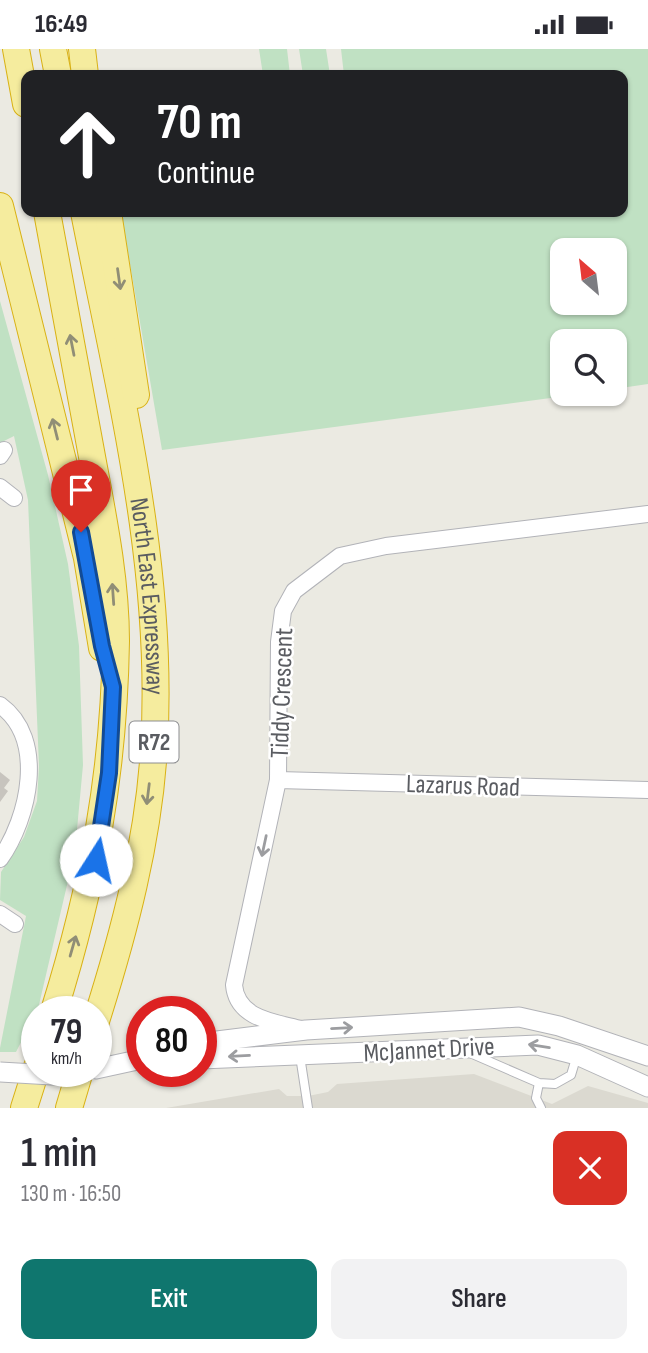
<!DOCTYPE html>
<meta charset="utf-8">
<style>
body{margin:0;font-family:"Sofia Sans Condensed",sans-serif;background:#f2f2f3;color:#2b2b33;height:100vh;display:flex;flex-direction:column;font-size:26px;white-space:nowrap}
*{box-sizing:border-box;margin:0}
p{font-size:23px;color:#7c7c81}
.icon{flex:none;width:38px;height:38px;fill:none;stroke:currentColor;stroke-width:2;stroke-linecap:round;stroke-linejoin:round}
.map{position:relative;height:1059px;overflow:hidden}
.sheet{display:flex;flex-direction:column;background:#fff;flex:1}
.sheet>*{flex:none}
.top-card{position:absolute;left:21px;top:21px;width:607px;height:147px;border-radius:14px;box-shadow:0 2px 5px #0004;background:#202124;color:#fff;overflow:hidden}
.needle{width:46px;rotate:332deg}
.tools{position:absolute;left:550px;top:189px;display:grid;gap:14px}
.tools a{display:grid;place-items:center;width:77px;height:77px;border-radius:14px;background:#fff;box-shadow:0 2px 5px #0004;font-size:35px}
.speed{position:absolute;left:21px;top:947px;display:flex;gap:14px;font-size:35px;font-weight:700;text-align:center}
.speed>*{display:grid;place-content:center;width:91px;height:91px;border-radius:50%;background:#fff;box-shadow:0 2px 5px #0004;line-height:1}
.speed small{font-size:18px;font-weight:400}
.speed .limit{border:10px solid #d22;background:#fff;color:#111}
.pin{position:absolute;display:grid;place-items:center;width:60px;height:60px;color:#fff;margin:-72px -30px;border-radius:50% 50% 50% 0;rotate:-45deg;box-shadow:0 0 7px #0007}
.pin .icon{rotate:45deg}
.me{position:absolute;width:77px;margin:-38px;rotate:10deg;stroke-linejoin:round;filter:drop-shadow(0 0 5px #0008)}
.turn{display:flex;align-items:center;gap:24px;height:147px;padding:0 21px;font-size:32px}
.turn .icon{width:91px;height:91px;stroke-width:2.5}
.turn b{display:block;font-size:49px;line-height:60px}
.round{display:grid;place-items:center;flex:none;width:74px;height:74px;border-radius:14px;background:#f2f2f3}
.head{display:flex;align-items:center;justify-content:space-between;height:119px;padding:0 21px}
h1{font-size:42px;font-weight:600;line-height:52px}
.cta{display:flex;gap:14px;margin-top:auto;padding:14px 21px}
.cta a{flex:1;height:80px;border-radius:14px;background:#0f766e;color:#fff;font-size:28px;font-weight:600;line-height:80px;text-align:center}
.cta a+a{background:#f2f2f3;color:#2b2b33}
.status{display:flex;justify-content:space-between;align-items:center;height:49px;padding:0 35px;background:#fff;direction:ltr}
.status svg{height:19px;fill:currentColor}
.map>svg:first-child{display:block}
</style>
<div class="status"><b>16:49</b><svg viewBox="0 0 49 12"><path d="M0 12V9h3v3zM5 12V6h3v6zM10 12V3h3v9zM15 12V0h3v12zM26 1h20v11H26zM47 4h2v5h-2z"/></svg></div>
<div class="map">
<svg width="648" height="1059" viewBox="0 0 648 1059">
<rect width="100%" height="100%" fill="#ebeae2"/>
<!-- education -->
<path fill="#dbd9d0" d="M 474,1025 L 552,1055 L 588,1037 L 648,1054 L 648,1059 L 166,1059 L 279,1040 L 287,1047 L 308,1047 L 328,1043 L 337,1035 Z"/>
<!-- green -->
<path fill="#c0e1c3" fill-rule="evenodd" d="M 259,0 L 287,0 L 290,26 L 263,26 Z
M 299,0 L 326,0 L 330,26 L 303,26 Z
M 341,0 L 648,0 L 648,335 L 614,340 L 614,292 L 562,292 L 562,345 L 580,345 L 162,401 L 121,163 L 623,163 L 623,26 L 344,26 ZM 562,201 L 614,201 L 614,254 L 562,254 Z
M 0,252 L 48,426 L 68,515 L 79,597 L 83,716 L 75,802 L 38,960 L 16,1003 L 0,1003 L 0,999 L 26,867 L 0,851 L 1,823 L 24,788 L 37,752 L 39,717 L 28,451 L 14,387 L 0,394 Z"/>
<!-- building -->
<path fill="#c7c4be" d="M 0,723 L 10,731 L 4,739 L 8,742 L 0,753 Z"/>
<g fill="none" stroke-linecap="round" stroke-linejoin="round">
<!-- service casing -->
<g stroke="#b2b3b8" stroke-width="10">
<path id="service" d="M 470,1004 L 539,1034 L 555,1035 L 571,1026 L 577,1006
M 300,1007 L 308,1059
M 539,1034 L 536,1049 L 541,1059"/>
</g>
<!-- minor casing -->
<g stroke="#b2b3b8" stroke-width="18">
<path id="minor" d="M 0,407 L 4,401
M 0,438 L 14,449
M 0,656 C 47,690 29,769 0,810
M 278,731 L 648,741
M 0,865 L 15,875
M 301,980 C 274,973 237,970 234,936 L 278,731 L 279,593 L 283,562 L 294,542 L 340,507 L 386,497 L 648,465"/>
</g>
<!-- tertiary casing -->
<g stroke="#b2b3b8" stroke-width="21">
<path id="tertiary" d="M 201,994 L 306,981 L 519,968 L 559,977 L 648,1007
M 201,1010 L 538,996 L 577,1006 L 648,1038
M 96,1020 L 142,1010"/>
</g>
<!-- trunk casing -->
<g stroke="#d9b114" stroke-width="28">
<g id="trunk">
<path d="M 16,0 L 26,55"/>
<path d="M 53,0 L 58,26"/>
<path d="M 82,0 L 85,26"/>
<path d="M 0,157 L 87,509 L 102,599"/>
<path d="M 47,163 C 62,246 78,330 93,413 C 104,472 116,532 116,592 C 114,724 93,837 54,962"/>
<path id="s1" d="M 84,163 C 118,337 165,518 154,698 C 149,790 124,884 96,972"/>
<path d="M 108,163 L 136,346"/>
<path d="M 24,1059 L 37,1018"/>
<path d="M 69,1059 L 80,1022"/>
</g>
</g>
<!-- service -->
<use href="#service" stroke="#fff" stroke-width="8"/>
<!-- minor -->
<use href="#minor" stroke="#fff" stroke-width="16"/>
<!-- tertiary -->
<use href="#tertiary" stroke="#fff" stroke-width="19"/>
<!-- trunk -->
<use href="#trunk" stroke="#f5ec9e" stroke-width="26"/>
<!-- tertiary-bridge casing -->
<g stroke="#b2b3b8" stroke-width="21" stroke-linecap="butt">
<path id="tertiary-bridge" d="M 0,1023 L 52,1026 L 88,1022"/>
</g>
<!-- tertiary-bridge -->
<use href="#tertiary-bridge" stroke="#fff" stroke-width="19"/>
</g>
<!-- one-way arrows -->
<defs><path id="oneway-shaft" d="M-6 0H5M1.5-3L5.5 0L1.5 3" fill="none" stroke-width="1.6" stroke-linecap="round" stroke-linejoin="round" transform="scale(1.75)"/></defs>
<g stroke="#908e76">
<use href="#oneway-shaft" transform="translate(119 230) rotate(82)"/>
<use href="#oneway-shaft" transform="translate(72 296) rotate(-101)"/>
<use href="#oneway-shaft" transform="translate(55 380) rotate(-104)"/>
<use href="#oneway-shaft" transform="translate(113 545) rotate(-94)"/>
<use href="#oneway-shaft" transform="translate(148 745) rotate(97)"/>
<use href="#oneway-shaft" transform="translate(73 897) rotate(-74)"/>
</g>
<g stroke="#9c9da0">
<use href="#oneway-shaft" transform="translate(264 797) rotate(102)"/>
<use href="#oneway-shaft" transform="translate(342 979) rotate(-3)"/>
<use href="#oneway-shaft" transform="translate(539 997) rotate(-171)"/>
<use href="#oneway-shaft" transform="translate(239 1007) rotate(177)"/>
</g>
<g fill="none" stroke-linecap="round" stroke-linejoin="round">
<!-- route casing -->
<g stroke="#114b97" stroke-width="18">
<path id="route" d="M 81,483 L 102,597 L 113,638 L 109,724 L 96,811"/>
</g>
<!-- route -->
<use href="#route" stroke="#1a73e8" stroke-width="12"/>
</g>
<g text-anchor="middle" stroke-width="5" stroke-linejoin="round" paint-order="stroke">
<!-- shield labels -->
<rect fill="#fff" stroke="#8c8d90" stroke-width="2" x="129.5" y="672.5" width="49" height="41" rx="5"/>
<g font-size="24" font-weight="bold" fill="#5a5c61">
<text x="154" y="701">R72</text>
</g>
<!-- street labels -->
<g font-size="26" fill="#5a5c61" stroke="#fff">
<text dy="9" stroke="none"><textPath href="#s1" startOffset="390">North East Expressway</textPath></text>
<text transform="translate(281 644) rotate(-88)" y="9">Tiddy Crescent</text>
<text transform="translate(463 736) rotate(2)" y="9">Lazarus Road</text>
<text transform="translate(429 1000) rotate(-3)" y="9">McJannet Drive</text>
</g>
</g>
</svg>
<div class="tools">
<a><svg class="needle" viewBox="-14 -14 28 28"><path d="M0-13l5 13h-10z" fill="#e53935"/><path d="M0 13l5-13h-10z" fill="#7c7c81"/></svg></a>
<a><svg class="icon" aria-label="search" viewBox="0 0 24 24"><circle cx="10" cy="10" r="6"/><path d="M15 15l6 6"/></svg></a>
</div>
<div class="speed"><div>79<small>km/h</small></div><div class="limit">80</div></div>
<div class="pin" style="left:81px;top:483px;background:#d93025"><svg class="icon" aria-label="arrive" viewBox="0 0 24 24"><path d="M6 21V4h12l-3 4 3 4H6"/></svg></div>
<svg class="me" style="left:96px;top:811px" viewBox="-20 -20 40 40"><circle r="19" fill="#fff"/><path d="M0-13L10 11 0 6-10 11z" fill="#1a73e8"/></svg>
<div class="top-card">
<div class="turn"><svg class="icon" aria-label="ahead" viewBox="0 0 24 24"><path d="M12 20V5M6 11l6-6 6 6"/></svg><div><b>70 m</b>Continue</div></div>
</div>
</div>
<section class="sheet">
<div class="head"><div><h1>1 min</h1><p>130 m · 16:50</p></div><a class="round" style="background:#d93025;color:#fff"><svg class="icon" aria-label="close" viewBox="0 0 24 24"><path d="M6 6l12 12M18 6L6 18"/></svg></a></div>
<div class="cta"><a>Exit</a><a>Share</a></div>
</section>
